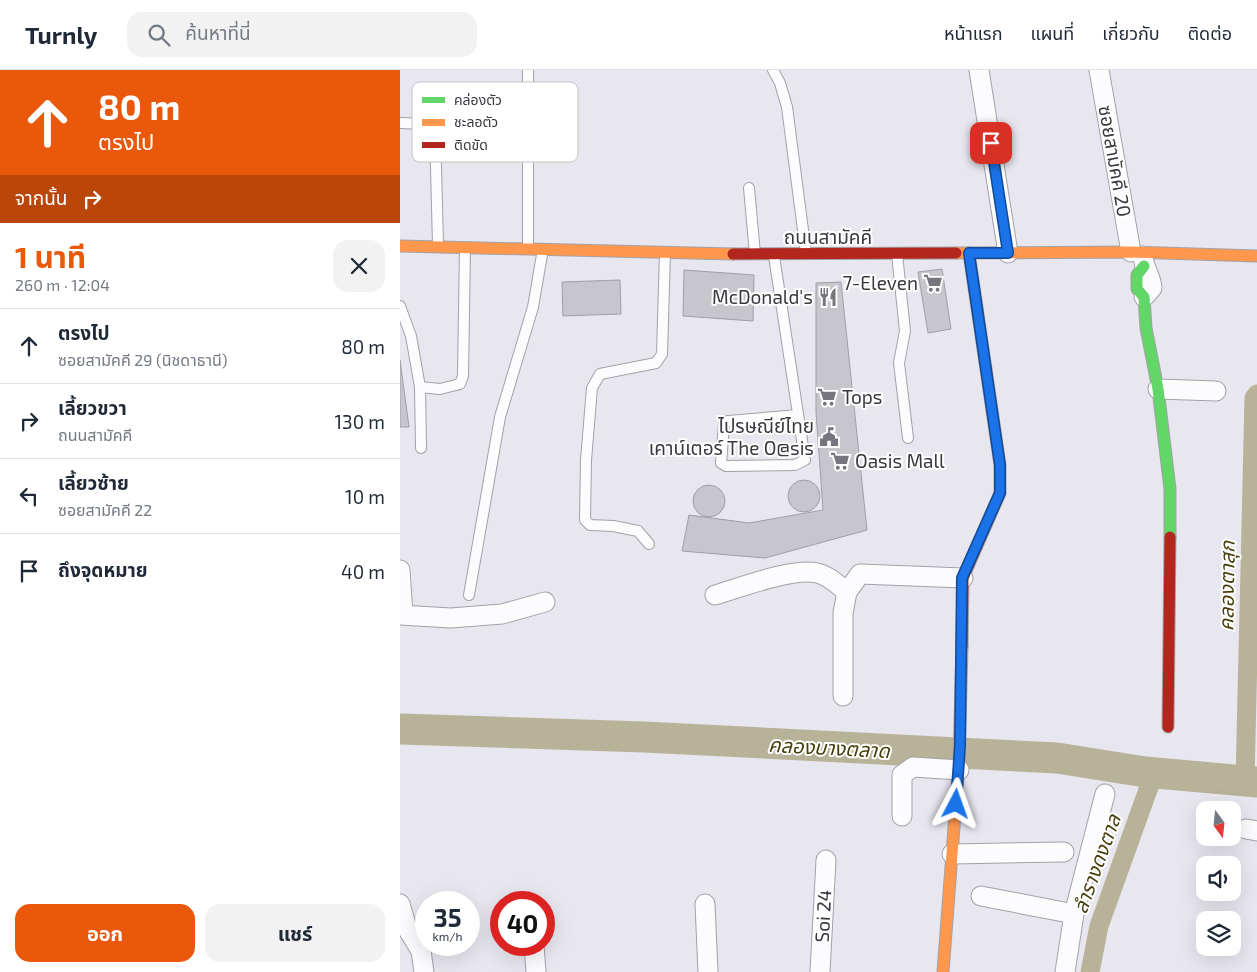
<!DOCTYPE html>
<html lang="th">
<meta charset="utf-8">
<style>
body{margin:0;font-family:"Exo 2","Noto Sans Thai",sans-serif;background:#f2f2f3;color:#1f2937;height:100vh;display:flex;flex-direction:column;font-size:19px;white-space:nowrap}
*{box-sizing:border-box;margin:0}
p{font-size:16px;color:#747a83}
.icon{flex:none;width:28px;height:28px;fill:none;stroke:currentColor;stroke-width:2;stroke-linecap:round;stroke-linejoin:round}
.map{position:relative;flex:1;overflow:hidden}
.drawer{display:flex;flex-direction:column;background:#fff;width:400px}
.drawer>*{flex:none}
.banner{background:#ea580c;color:#fff;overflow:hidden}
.needle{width:32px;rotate:165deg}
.buttons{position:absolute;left:796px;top:731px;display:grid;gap:10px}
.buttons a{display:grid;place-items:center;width:45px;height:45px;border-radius:10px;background:#fff;box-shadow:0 5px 20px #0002;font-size:25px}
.speed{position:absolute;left:15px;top:821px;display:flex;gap:10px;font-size:25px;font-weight:700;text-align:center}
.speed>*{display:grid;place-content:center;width:65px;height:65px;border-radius:50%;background:#fff;box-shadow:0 5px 20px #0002;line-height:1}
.speed small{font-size:12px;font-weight:400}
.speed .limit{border:8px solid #d22;background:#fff;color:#111}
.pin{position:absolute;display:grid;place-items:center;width:42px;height:42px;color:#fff;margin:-21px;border-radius:10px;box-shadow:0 2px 8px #0006}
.me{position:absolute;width:55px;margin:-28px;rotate:4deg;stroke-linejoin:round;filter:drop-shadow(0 0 4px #0008)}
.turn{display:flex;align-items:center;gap:18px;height:105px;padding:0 15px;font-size:22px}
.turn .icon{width:65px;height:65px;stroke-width:2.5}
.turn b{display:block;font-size:35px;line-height:42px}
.then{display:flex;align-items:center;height:48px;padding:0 15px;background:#0003;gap:10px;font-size:19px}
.round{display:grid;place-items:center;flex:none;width:52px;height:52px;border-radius:15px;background:#f2f2f3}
.summary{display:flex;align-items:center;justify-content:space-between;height:85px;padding:0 15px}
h1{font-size:30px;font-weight:700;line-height:38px;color:#ea580c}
.button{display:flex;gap:10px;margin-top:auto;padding:10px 15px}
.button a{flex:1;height:58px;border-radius:15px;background:#ea580c;color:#fff;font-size:20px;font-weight:700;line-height:58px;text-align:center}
.button a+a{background:#f2f2f3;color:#1f2937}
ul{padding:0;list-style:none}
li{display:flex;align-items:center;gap:15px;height:75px;padding:0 15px;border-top:1px solid #e0e1e3}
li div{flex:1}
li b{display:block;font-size:19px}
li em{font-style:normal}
header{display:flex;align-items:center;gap:30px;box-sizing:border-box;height:70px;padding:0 25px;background:#fff;border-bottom:1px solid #e0e1e3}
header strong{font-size:24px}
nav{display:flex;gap:28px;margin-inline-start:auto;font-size:18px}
.search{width:350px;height:45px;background:#f2f2f3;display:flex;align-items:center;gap:12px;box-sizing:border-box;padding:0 18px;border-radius:15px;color:#747a83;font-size:19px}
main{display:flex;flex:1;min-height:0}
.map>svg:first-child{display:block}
</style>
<header>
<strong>Turnly</strong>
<div class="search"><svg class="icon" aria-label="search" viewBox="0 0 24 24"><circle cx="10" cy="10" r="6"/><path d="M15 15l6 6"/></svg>ค้นหาที่นี่</div>
<nav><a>หน้าแรก</a><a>แผนที่</a><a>เกี่ยวกับ</a><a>ติดต่อ</a></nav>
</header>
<main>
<section class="drawer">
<div class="banner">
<div class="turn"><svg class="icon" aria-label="ahead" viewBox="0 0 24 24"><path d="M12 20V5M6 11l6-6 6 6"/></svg><div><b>80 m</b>ตรงไป</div></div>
<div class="then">จากนั้น<svg class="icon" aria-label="right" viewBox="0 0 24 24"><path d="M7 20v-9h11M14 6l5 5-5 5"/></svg></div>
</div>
<div class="summary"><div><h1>1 นาที</h1><p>260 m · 12:04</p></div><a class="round"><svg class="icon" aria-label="close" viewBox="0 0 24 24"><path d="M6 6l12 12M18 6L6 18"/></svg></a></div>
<ul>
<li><svg class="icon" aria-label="ahead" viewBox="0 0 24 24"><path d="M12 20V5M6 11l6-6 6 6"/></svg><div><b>ตรงไป</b><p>ซอยสามัคคี 29 (นิชดาธานี)</p></div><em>80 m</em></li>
<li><svg class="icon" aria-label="right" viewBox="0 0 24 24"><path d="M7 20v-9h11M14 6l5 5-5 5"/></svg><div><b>เลี้ยวขวา</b><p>ถนนสามัคคี</p></div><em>130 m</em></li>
<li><svg class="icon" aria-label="left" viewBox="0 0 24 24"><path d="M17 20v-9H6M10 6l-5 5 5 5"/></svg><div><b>เลี้ยวซ้าย</b><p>ซอยสามัคคี 22</p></div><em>10 m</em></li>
<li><svg class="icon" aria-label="arrive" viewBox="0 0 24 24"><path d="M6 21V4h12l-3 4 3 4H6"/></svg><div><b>ถึงจุดหมาย</b></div><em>40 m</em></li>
</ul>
<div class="button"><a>ออก</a><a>แชร์</a></div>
</section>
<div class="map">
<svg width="857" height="902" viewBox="0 0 857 902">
<rect width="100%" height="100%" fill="#e8e6ef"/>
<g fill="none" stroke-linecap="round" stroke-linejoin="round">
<!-- canal -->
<path stroke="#b8b299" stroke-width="19" d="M 845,711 L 854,328 L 857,324
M 690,902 L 699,856 L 754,703"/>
<!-- river -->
<path stroke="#b8b299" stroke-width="31" d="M 0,659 L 244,667 L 657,688 L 745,702 L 857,712"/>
</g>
<!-- building -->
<path fill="#c8c6cd" stroke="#a09ea5" d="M 542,199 L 551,259 L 528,263 L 518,202 Z
M 284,200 L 354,205 L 353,251 L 283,246 Z
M 220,210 L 221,244 L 163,246 L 162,212 Z
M 441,212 L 467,460 L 365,488 L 282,481 L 289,445 L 349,453 L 423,440 L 416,342 L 416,213 Z
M 0,290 L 9,357 L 0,357 Z
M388 426a16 16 0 1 1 32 0a16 16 0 1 1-32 0Z
M293 431a16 16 0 1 1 32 0a16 16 0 1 1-32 0Z"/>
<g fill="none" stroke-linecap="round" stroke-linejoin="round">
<!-- lane casing -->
<g stroke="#a3a1a8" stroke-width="12">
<path id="lane" d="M 128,0 L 128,178
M 373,0 L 380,13 L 387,37 L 406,183
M 0,53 L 27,54 L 35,59 L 38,175
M 349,118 L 355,184
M 497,184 L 505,261 L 499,293 L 508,368
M 374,186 L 405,390 L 395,395 L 326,396 L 321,393 L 324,354 L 328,351 L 398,345
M 0,236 L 11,266 L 20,317 L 40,319 L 60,314 L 63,306 L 65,178
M 20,317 L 21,378
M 249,474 L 238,461 L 213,456 L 190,455 L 185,450 L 186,390 L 192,318 L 200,304 L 256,293 L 262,284 L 265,182
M 69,525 L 100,347 L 133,237 L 143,179"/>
</g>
<!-- street casing -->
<g stroke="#a3a1a8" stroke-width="21">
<path id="street" d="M 579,0 L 608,183
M 699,0 L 731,182
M 743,186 C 744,200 751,204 752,218 L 744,227
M 758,319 L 816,321
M 0,500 L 3,544
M 315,525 C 339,518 394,497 417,503 C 428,505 438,515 447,522
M 0,545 L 51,548 L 102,544 L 145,532
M 443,626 L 443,543 L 447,522 L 460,504 L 563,508
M 502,746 L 502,705 L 513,697 L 559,700
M 846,759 L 857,761
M 552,784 L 664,782
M 581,826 L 674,844
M 0,834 L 7,858 L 21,881 L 24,902
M 305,834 L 308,902
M 134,875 L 136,902
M 420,902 L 426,790
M 665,902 L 674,844 L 705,724"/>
</g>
<!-- fast casing -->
<g stroke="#a3a1a8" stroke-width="13">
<path id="fast" d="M 744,196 L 737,205 L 737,219 L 744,227 L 746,258 L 758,319 L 770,419 L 770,467"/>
</g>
<!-- slow casing -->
<g stroke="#a3a1a8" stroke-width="13">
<path id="slow" d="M 0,176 L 333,184
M 556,183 L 731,182 L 857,186
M 543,902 L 559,692 L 562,577"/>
</g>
<!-- jam casing -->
<g stroke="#a3a1a8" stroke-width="13">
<path id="jam" d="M 333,184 L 556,183
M 562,577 L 563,508 L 600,423 L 600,395 L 569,183
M 768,657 L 770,467"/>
</g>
<!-- lane -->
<use href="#lane" stroke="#fcfbfd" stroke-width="10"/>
<!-- street -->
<use href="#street" stroke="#fcfbfd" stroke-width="19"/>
<!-- fast -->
<use href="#fast" stroke="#63d668" stroke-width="11"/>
<!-- slow -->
<use href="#slow" stroke="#ff974d" stroke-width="11"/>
<!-- jam -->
<use href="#jam" stroke="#b3261e" stroke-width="11"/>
</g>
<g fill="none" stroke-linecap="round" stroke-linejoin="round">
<!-- route casing -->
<g stroke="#114b97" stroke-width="12">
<path id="route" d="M 556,734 L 560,675 L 562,508 L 600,423 L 600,395 L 569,183 L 608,183 L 591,73"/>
</g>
<!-- route -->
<use href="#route" stroke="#1a73e8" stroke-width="9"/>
</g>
<!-- icons -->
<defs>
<g id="supermarket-bare" transform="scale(1.5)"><path d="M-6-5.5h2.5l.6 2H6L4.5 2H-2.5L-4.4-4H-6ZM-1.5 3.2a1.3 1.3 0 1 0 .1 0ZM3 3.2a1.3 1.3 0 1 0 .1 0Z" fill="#77757d" stroke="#fff" stroke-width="2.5" paint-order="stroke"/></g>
<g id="restaurant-bare" transform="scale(1.5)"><path d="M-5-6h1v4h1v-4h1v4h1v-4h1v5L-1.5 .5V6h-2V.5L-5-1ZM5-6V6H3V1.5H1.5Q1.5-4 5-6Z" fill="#77757d" stroke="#fff" stroke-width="2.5" paint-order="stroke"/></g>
<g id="civic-bare" transform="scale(1.5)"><path d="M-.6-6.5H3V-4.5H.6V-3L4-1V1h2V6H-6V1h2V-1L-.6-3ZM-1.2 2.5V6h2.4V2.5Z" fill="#77757d" stroke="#fff" stroke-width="2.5" paint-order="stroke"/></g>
</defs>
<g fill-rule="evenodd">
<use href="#supermarket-bare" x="533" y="213"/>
<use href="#restaurant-bare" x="428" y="227"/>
<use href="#supermarket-bare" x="427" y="327"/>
<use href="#civic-bare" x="429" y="367"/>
<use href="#supermarket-bare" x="440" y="391"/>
</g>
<g text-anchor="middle" stroke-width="4" stroke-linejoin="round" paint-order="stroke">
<!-- street labels -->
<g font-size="19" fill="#3a383f" stroke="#fff">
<text transform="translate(715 91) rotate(80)" y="7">ซอยสามัคคี 20</text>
<text x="428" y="174">ถนนสามัคคี</text>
<text transform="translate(423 846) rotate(-87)" y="7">Soi 24</text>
</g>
<!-- poi labels -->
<g font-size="19" fill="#3a383f" stroke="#fff" text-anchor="end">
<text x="518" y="220">7-Eleven</text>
<text x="413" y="234">McDonald's</text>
<text x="442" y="334" text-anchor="start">Tops</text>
<text x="414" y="363">ไปรษณีย์ไทย<tspan x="414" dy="22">เคาน์เตอร์ The O@sis</tspan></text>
<text x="455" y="398" text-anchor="start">Oasis Mall</text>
</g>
<!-- water labels -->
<g font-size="20" font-style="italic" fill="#473e0b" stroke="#fff">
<text transform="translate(827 516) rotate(-89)" y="7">คลองตาสุก</text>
<text transform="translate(429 678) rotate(3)" y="7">คลองบางตลาด</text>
<text transform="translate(697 794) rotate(-70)" y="7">ลำรางดงตาล</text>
</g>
</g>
<!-- legend -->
<rect x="12" y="12" width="166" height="80" rx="8" fill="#fff" stroke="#c4c3c5" stroke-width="1"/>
<rect x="22" y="27" width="23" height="6" fill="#63d668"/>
<rect x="22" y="49" width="23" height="7" fill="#ff974d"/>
<rect x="22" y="72" width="23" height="6" fill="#b3261e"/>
<g font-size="14" fill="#3a383f">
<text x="54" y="35">คล่องตัว</text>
<text x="54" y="57">ชะลอตัว</text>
<text x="54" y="80">ติดขัด</text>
</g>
</svg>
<div class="buttons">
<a><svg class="needle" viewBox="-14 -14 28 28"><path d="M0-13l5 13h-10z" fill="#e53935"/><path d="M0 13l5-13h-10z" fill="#747a83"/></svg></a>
<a><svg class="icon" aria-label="sound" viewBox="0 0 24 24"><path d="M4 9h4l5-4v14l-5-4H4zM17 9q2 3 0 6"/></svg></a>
<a><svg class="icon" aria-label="layers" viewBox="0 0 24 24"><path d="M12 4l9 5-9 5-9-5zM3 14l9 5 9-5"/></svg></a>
</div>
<div class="speed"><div>35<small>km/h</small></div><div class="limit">40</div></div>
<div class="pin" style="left:591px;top:73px;background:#d93025"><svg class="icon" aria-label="arrive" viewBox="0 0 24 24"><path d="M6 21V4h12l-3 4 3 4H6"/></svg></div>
<svg class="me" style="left:556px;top:734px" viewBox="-20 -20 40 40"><path d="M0-17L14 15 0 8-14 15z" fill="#1a73e8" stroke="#fff" stroke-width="4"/></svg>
</div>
</main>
